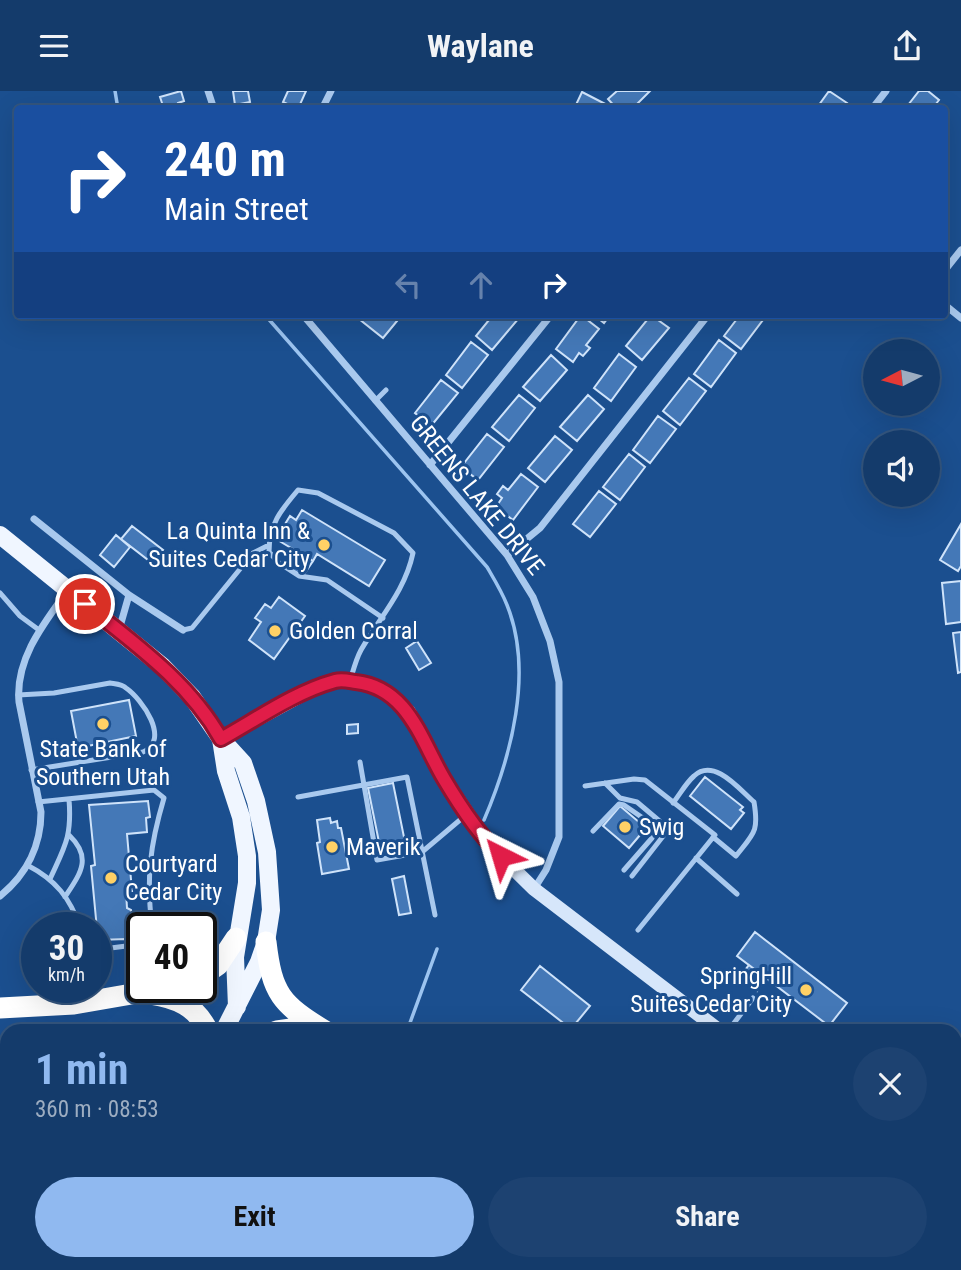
<!DOCTYPE html>
<meta charset="utf-8">
<style>
body{margin:0;font-family:"Roboto Condensed",sans-serif;background:#1d4271;color:#f1f3f6;height:100vh;display:flex;flex-direction:column;font-size:26px;white-space:nowrap}
*{box-sizing:border-box;margin:0}
p{font-size:23px;color:#9dadc1}
.icon{flex:none;width:38px;height:38px;fill:none;stroke:currentColor;stroke-width:2;stroke-linecap:round;stroke-linejoin:round}
.map{position:relative;flex:1;overflow:hidden}
.sheet{position:absolute;left:0px;top:933px;width:962px;height:247px;display:flex;flex-direction:column;background:#143b6b;border-radius:21px 21px 0 0;box-shadow:0 7px 28px #0002,0 0 0 2px #33557e}
.sheet>*{flex:none}
.guide{position:absolute;left:14px;top:14px;width:934px;height:214px;border-radius:7px;box-shadow:0 7px 28px #0002,0 0 0 2px #33557e;background:#1a4fa0;color:#fff;overflow:hidden}
.needle{width:46px;rotate:264deg}
.fabs{position:absolute;left:863px;top:248px;display:grid;gap:14px}
.fabs a{display:grid;place-items:center;width:77px;height:77px;border-radius:50%;background:#143b6b;box-shadow:0 7px 28px #0002,0 0 0 2px #33557e;font-size:35px}
.speed{position:absolute;left:21px;top:821px;display:flex;gap:14px;font-size:35px;font-weight:700;text-align:center}
.speed>*{display:grid;place-content:center;width:91px;height:91px;border-radius:50%;background:#143b6b;box-shadow:0 7px 28px #0002,0 0 0 2px #33557e;line-height:1}
.speed small{font-size:18px;font-weight:400}
.speed .limit{border:4px solid #111;border-radius:10px;background:#fff;color:#111}
.pin{position:absolute;display:grid;place-items:center;width:60px;height:60px;color:#fff;margin:-30px;border:4px solid #fff;border-radius:50%;box-shadow:0 2px 7px #0007}
.me{position:absolute;width:77px;margin:-38px;rotate:320deg;stroke-linejoin:round;filter:drop-shadow(0 0 5px #0008)}
.turn{display:flex;align-items:center;gap:24px;height:147px;padding:0 35px;font-size:32px}
.turn .icon{width:91px;height:91px;stroke-width:2.5}
.turn b{display:block;font-size:49px;line-height:60px}
.lanes{display:flex;align-items:center;height:66px;padding:0 35px;background:#0003;justify-content:center;gap:35px;direction:ltr}
.lanes .off{opacity:.35}
.round{display:grid;place-items:center;flex:none;width:74px;height:74px;border-radius:37px;background:#1d4271}
.headline{display:flex;align-items:center;justify-content:space-between;height:119px;padding:0 35px}
h1{font-size:42px;font-weight:700;line-height:52px;color:#90b9f0}
.primary-button{display:flex;gap:14px;margin-top:auto;padding:14px 35px}
.primary-button a{flex:1;height:80px;border-radius:42px;background:#90b9f0;color:#111;font-size:28px;font-weight:700;line-height:80px;text-align:center}
.primary-button a+a{background:#1d4271;color:#f1f3f6}
header{display:flex;justify-content:space-between;align-items:center;height:91px;padding:0 35px;background:#143b6b;font-size:32px;font-weight:700}
.map>svg:first-child{display:block}
</style>
<header><svg class="icon" aria-label="menu" viewBox="0 0 24 24"><path d="M4 6h16M4 12h16M4 18h16"/></svg>Waylane<svg class="icon" aria-label="share" viewBox="0 0 24 24"><path d="M12 15V3M7 8l5-5 5 5M5 13v7h14v-7"/></svg></header>
<div class="map">
<svg width="961" height="1179" viewBox="0 0 961 1179">
<rect width="100%" height="100%" fill="#1b4f8f"/>
<g fill="none" stroke-linecap="round" stroke-linejoin="round">
<!-- stream -->
<path stroke="#9cc4f0" stroke-width="3.5" d="M 115,0 L 118,18
M 265,224 L 487,476 C 494,488 502,501 507,514 C 534,581 511,666 484,729
M 407,940 L 437,858
M 319,1179 L 321,1172"/>
</g>
<!-- building -->
<path fill="#4478b7" stroke="#cfe3fa" stroke-width="2" d="M 181,0 L 184,10 L 178,12 L 179,18 L 164,18 L 160,6 Z
M 233,0 L 248,0 L 250,11 L 235,14 Z
M 288,0 L 306,0 L 298,18 L 283,11 Z
M 617,0 L 650,0 L 632,18 L 617,18 L 608,8 Z
M 829,0 L 847,12 L 843,18 L 816,18 Z
M 919,0 L 928,0 L 939,9 L 932,18 L 905,18 Z
M 582,1 L 615,18 L 574,18 Z
M 354,224 L 402,224 L 383,247 Z
M 493,224 L 516,224 L 519,227 L 492,259 L 476,245 Z
M 581,224 L 599,238 L 586,254 L 590,257 L 583,265 L 579,262 L 573,271 L 556,258 Z
M 594,224 L 610,224 L 604,232 Z
M 651,224 L 669,237 L 642,269 L 626,255 Z
M 740,224 L 766,225 L 741,258 L 724,245 Z
M 719,249 L 736,262 L 711,296 L 694,283 Z
M 471,251 L 488,264 L 462,297 L 446,284 Z
M 619,263 L 636,276 L 611,310 L 594,297 Z
M 551,264 L 567,279 L 540,310 L 523,296 Z
M 689,287 L 706,300 L 680,334 L 663,320 Z
M 441,289 L 458,302 L 431,335 L 415,322 Z
M 519,304 L 535,317 L 509,350 L 492,336 Z
M 588,304 L 604,318 L 577,350 L 560,336 Z
M 658,325 L 676,338 L 650,372 L 633,359 Z
M 487,343 L 504,356 L 478,389 L 461,376 Z
M 555,345 L 572,359 L 545,391 L 528,377 Z
M 629,363 L 645,376 L 620,409 L 603,396 Z
M 521,383 L 538,396 L 513,429 L 496,416 L 502,407 L 497,403 L 503,395 L 508,399 Z
M 599,400 L 616,413 L 590,446 L 573,433 Z
M 302,419 L 385,469 L 369,495 L 317,463 L 313,470 L 276,448 L 290,425 L 296,429 Z
M 961,433 L 961,475 L 958,480 L 940,469 Z
M 132,435 L 163,459 L 152,472 L 121,448 Z
M 116,444 L 130,456 L 114,476 L 100,464 Z
M 299,461 L 313,470 L 303,485 L 289,477 Z
M 961,490 L 961,531 L 946,533 L 942,492 Z
M 279,506 L 305,525 L 274,568 L 249,549 L 261,531 L 255,527 L 265,513 L 271,517 Z
M 961,541 L 961,581 L 958,582 L 953,542 Z
M 417,550 L 431,572 L 419,579 L 406,557 Z
M 129,609 L 136,645 L 78,657 L 71,620 Z
M 358,633 L 358,642 L 347,643 L 347,634 Z
M 705,686 L 743,716 L 740,719 L 744,722 L 731,738 L 690,705 Z
M 393,692 L 406,756 L 381,761 L 368,697 Z
M 148,710 L 150,726 L 146,727 L 147,741 L 127,743 L 132,800 L 126,800 L 127,817 L 131,819 L 134,850 L 126,851 L 126,848 L 98,849 L 91,775 L 95,774 L 89,714 Z
M 620,715 L 646,737 L 629,757 L 603,735 Z
M 330,727 L 331,732 L 337,730 L 338,737 L 341,737 L 349,778 L 322,783 L 317,752 L 320,751 L 317,729 Z
M 404,785 L 411,822 L 399,824 L 392,788 Z
M 755,841 L 847,912 L 829,935 L 737,865 Z
M 749,874 L 766,887 L 757,900 L 739,887 Z
M 540,875 L 590,915 L 571,938 L 521,899 Z
M 62,1174 L 94,1175 L 94,1179 L 62,1179 Z"/>
<g fill="none" stroke-linecap="round" stroke-linejoin="round">
<!-- lane -->
<path stroke="#a9c9ee" stroke-width="5" d="M 375,310 L 386,299
M 0,502 L 20,525 L 39,539
M 183,539 L 192,537 L 253,462 L 269,454
M 350,590 C 353,580 356,568 361,559 C 380,526 405,500 413,462 L 394,442 L 318,402 L 298,399 C 281,419 269,433 269,461 L 279,472 L 299,485 L 327,489 L 383,527
M 18,604 L 54,602 L 110,592 C 116,593 122,593 126,597 C 142,608 171,649 143,661 L 31,679
M 360,671 L 377,769 L 422,761 L 467,723
M 605,692 L 620,707 L 637,711 L 663,733 L 664,744 L 632,785
M 585,695 L 634,688 L 645,689 L 715,744 L 638,839
M 298,706 L 407,686 L 435,824
M 38,711 L 154,699 L 164,707 C 150,754 146,787 152,836
M 673,712 C 680,703 686,692 694,685 C 714,666 740,699 754,711 C 759,741 754,742 736,765 L 713,746
M 593,740 L 619,713 L 624,714 L 653,734 L 652,747 L 624,779
M 696,767 L 737,803
M 27,774 C 56,789 70,807 80,836
M 50,788 C 65,755 72,746 69,708
M 65,806 C 80,783 93,767 69,744
M 96,856 L 103,858 L 142,853
M 728,940 L 753,907"/>
<!-- street -->
<path stroke="#a9c9ee" stroke-width="7" d="M 208,0 L 214,18
M 322,18 L 331,0
M 872,18 L 886,0
M 945,179 L 961,159
M 945,214 L 961,227
M 303,224 L 507,464 L 533,506 L 550,550 L 559,591 L 559,746 L 546,779 L 534,798
M 430,374 L 551,224
M 34,428 L 129,504 L 183,539
M 507,464 L 540,437 L 708,224
M 119,539 L 129,504
M 0,805 C 26,784 41,755 41,721 L 19,611 C 15,568 44,532 68,499"/>
<!-- secondary -->
<path stroke="#d6e6fa" stroke-width="14" d="M 221,648 L 309,600 L 338,589 L 367,592 L 389,602 L 409,621 L 445,689 L 489,754 L 534,798 L 720,940
M 956,1097 L 961,1101"/>
<!-- primary -->
<path stroke="#f0f6ff" stroke-width="18" d="M 0,444 L 162,575 L 192,606 L 221,648 L 243,672 L 256,710 L 267,761 L 271,819 L 266,851 L 259,871 L 224,940
M 221,648 L 226,680 L 241,726 L 247,765 L 247,792 L 235,866 L 237,916
M 171,1179 L 175,1172"/>
<!-- highway -->
<path stroke="#fff" stroke-width="21" d="M 266,851 C 272,903 281,913 325,940
M 201,886 L 218,874 L 236,847
M 151,903 C 177,907 196,915 208,940
M 0,917 L 74,913 L 172,896
M 277,940 L 291,938 L 311,940
M 0,961 L 7,963
M 0,998 L 7,999
M 0,1090 L 7,1094
M 144,1172 L 147,1179
M 233,1172 L 245,1179
M 696,1172 L 713,1179
M 813,1172 L 832,1179
M 553,1179 L 574,1177 L 630,1179"/>
</g>
<g fill="none" stroke-linecap="round" stroke-linejoin="round">
<!-- route casing -->
<g stroke="#92132f" stroke-width="18">
<path id="route" d="M 85,513 C 135,553 189,591 221,648 C 257,628 295,601 335,590 C 342,588 349,590 356,591 C 408,597 421,649 444,688 C 460,715 479,744 501,765"/>
</g>
<!-- route -->
<use href="#route" stroke="#e11d48" stroke-width="12"/>
</g>
<!-- markers -->
<g fill="#ffd166" stroke="#1b4f8f" stroke-width="2.5">
<circle cx="324" cy="454" r="7"/>
<circle cx="275" cy="540" r="7"/>
<circle cx="103" cy="633" r="7"/>
<circle cx="625" cy="736" r="7"/>
<circle cx="332" cy="756" r="7"/>
<circle cx="111" cy="787" r="7"/>
<circle cx="806" cy="899" r="7"/>
</g>
<g text-anchor="middle" stroke-width="6" stroke-linejoin="round" paint-order="stroke">
<!-- street labels -->
<g font-size="24" fill="#fff" stroke="#1b4f8f">
<text transform="translate(477 404) rotate(51)" y="8">GREENS LAKE DRIVE</text>
</g>
<!-- poi labels -->
<g font-size="24" fill="#fff" stroke="#1b4f8f" text-anchor="start">
<text x="310" y="448" text-anchor="end">La Quinta Inn &amp;<tspan x="310" dy="28">Suites Cedar City</tspan></text>
<text x="289" y="548">Golden Corral</text>
<text x="103" y="666" text-anchor="middle">State Bank of<tspan x="103" dy="28">Southern Utah</tspan></text>
<text x="639" y="744">Swig</text>
<text x="346" y="764">Maverik</text>
<text x="125" y="781">Courtyard<tspan x="125" dy="28">Cedar City</tspan></text>
<text x="792" y="893" text-anchor="end">SpringHill<tspan x="792" dy="28">Suites Cedar City</tspan></text>
</g>
</g>
</svg>
<div class="fabs">
<a><svg class="needle" viewBox="-14 -14 28 28"><path d="M0-13l5 13h-10z" fill="#e53935"/><path d="M0 13l5-13h-10z" fill="#9dadc1"/></svg></a>
<a><svg class="icon" aria-label="sound" viewBox="0 0 24 24"><path d="M4 9h4l5-4v14l-5-4H4zM17 9q2 3 0 6"/></svg></a>
</div>
<div class="speed"><div>30<small>km/h</small></div><div class="limit">40</div></div>
<div class="pin" style="left:85px;top:513px;background:#d93025"><svg class="icon" aria-label="arrive" viewBox="0 0 24 24"><path d="M6 21V4h12l-3 4 3 4H6"/></svg></div>
<svg class="me" style="left:501px;top:765px" viewBox="-20 -20 40 40"><path d="M0-17L14 15 0 8-14 15z" fill="#e11d48" stroke="#fff" stroke-width="4"/></svg>
<div class="guide">
<div class="turn"><svg class="icon" aria-label="right" viewBox="0 0 24 24"><path d="M7 20v-9h11M14 6l5 5-5 5"/></svg><div><b>240 m</b>Main Street</div></div>
<div class="lanes"><svg class="icon off" aria-label="left" viewBox="0 0 24 24"><path d="M17 20v-9H6M10 6l-5 5 5 5"/></svg><svg class="icon off" aria-label="ahead" viewBox="0 0 24 24"><path d="M12 20V5M6 11l6-6 6 6"/></svg><svg class="icon" aria-label="right" viewBox="0 0 24 24"><path d="M7 20v-9h11M14 6l5 5-5 5"/></svg></div>
</div>
<section class="sheet">
<div class="headline"><div><h1>1 min</h1><p>360 m · 08:53</p></div><a class="round"><svg class="icon" aria-label="close" viewBox="0 0 24 24"><path d="M6 6l12 12M18 6L6 18"/></svg></a></div>
<div class="primary-button"><a>Exit</a><a>Share</a></div>
</section>
</div>
